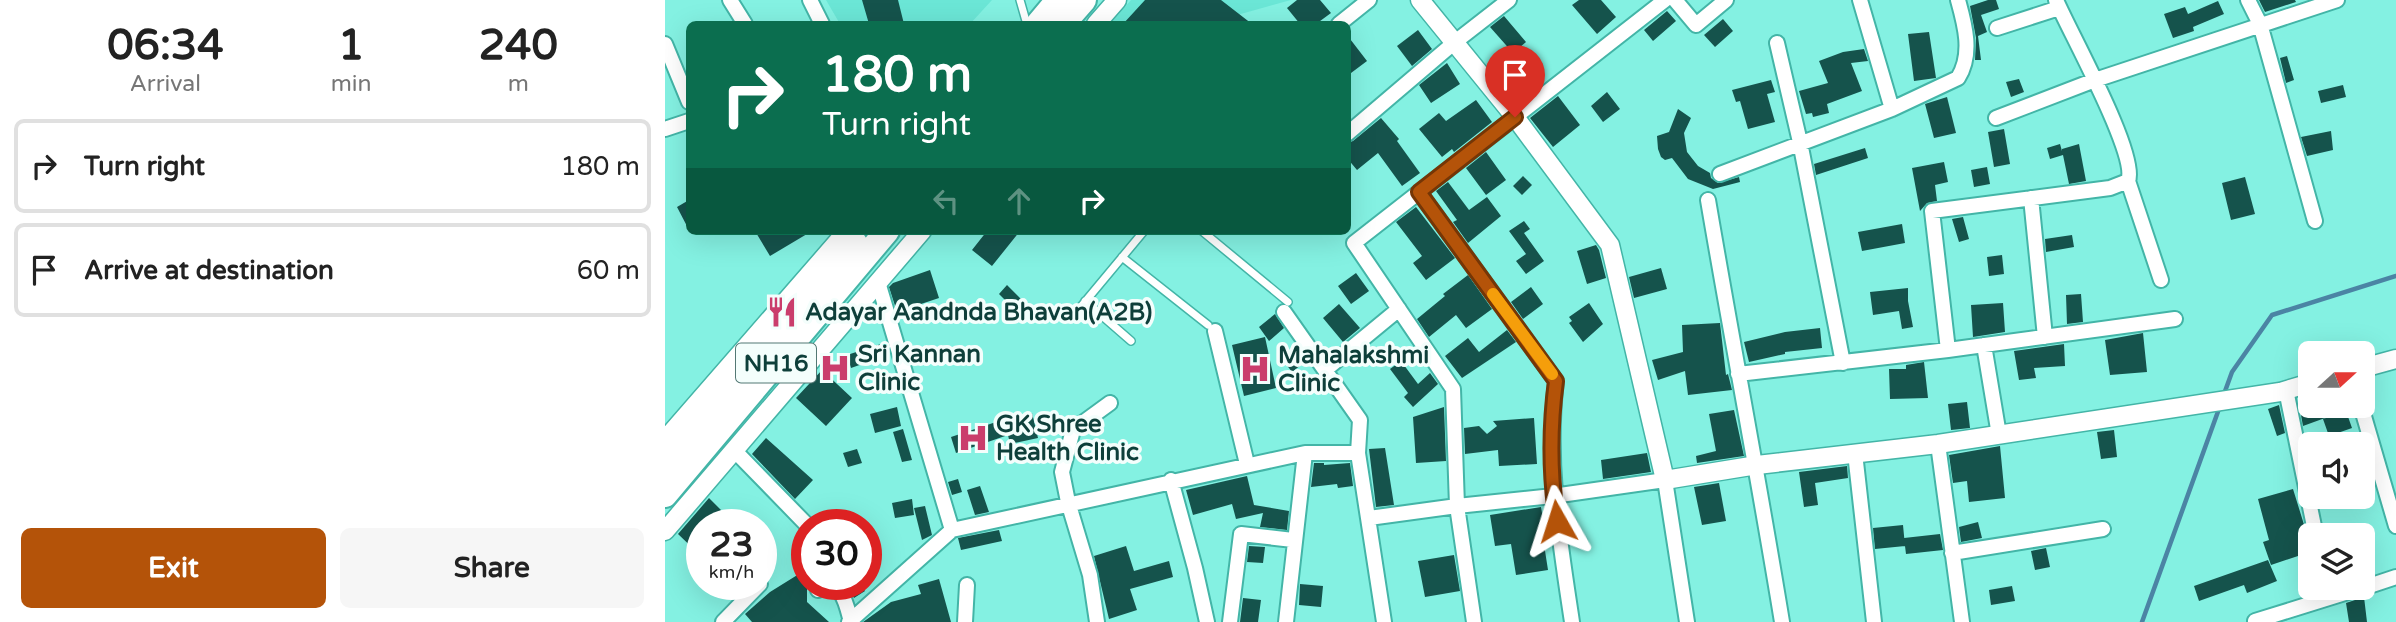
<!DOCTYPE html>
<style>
body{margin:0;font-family:"Varela Round",sans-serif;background:#f6f6f6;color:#222;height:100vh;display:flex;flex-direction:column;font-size:26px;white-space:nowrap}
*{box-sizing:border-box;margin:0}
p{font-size:23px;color:#767676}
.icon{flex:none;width:38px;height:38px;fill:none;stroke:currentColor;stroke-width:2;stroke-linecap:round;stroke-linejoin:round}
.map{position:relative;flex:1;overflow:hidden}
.drawer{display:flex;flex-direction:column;background:#fff;width:665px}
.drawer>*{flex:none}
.banner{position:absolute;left:21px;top:21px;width:665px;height:214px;border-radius:10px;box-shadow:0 7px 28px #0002;background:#0b6e4f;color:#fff;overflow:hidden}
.needle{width:46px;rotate:69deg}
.tools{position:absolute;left:1633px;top:341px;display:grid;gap:14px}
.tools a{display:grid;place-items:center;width:77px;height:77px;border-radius:10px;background:#fff;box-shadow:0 7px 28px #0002;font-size:35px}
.speed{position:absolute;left:21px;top:509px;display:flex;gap:14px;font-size:35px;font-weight:700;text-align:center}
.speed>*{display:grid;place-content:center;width:91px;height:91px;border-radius:50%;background:#fff;box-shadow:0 7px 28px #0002;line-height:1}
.speed small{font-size:18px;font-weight:400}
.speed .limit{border:10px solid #d22;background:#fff;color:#111}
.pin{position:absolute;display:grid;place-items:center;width:60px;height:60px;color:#fff;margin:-72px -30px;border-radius:50% 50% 50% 0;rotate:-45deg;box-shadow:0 0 7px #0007}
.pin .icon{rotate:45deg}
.me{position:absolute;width:77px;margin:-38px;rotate:354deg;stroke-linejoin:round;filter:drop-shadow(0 0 5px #0008)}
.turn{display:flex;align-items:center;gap:24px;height:147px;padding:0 21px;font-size:32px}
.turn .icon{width:91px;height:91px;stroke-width:2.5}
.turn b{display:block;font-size:49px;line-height:60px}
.lanes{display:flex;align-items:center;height:66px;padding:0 21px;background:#0003;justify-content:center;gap:35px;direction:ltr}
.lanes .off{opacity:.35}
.eta{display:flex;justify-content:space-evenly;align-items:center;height:119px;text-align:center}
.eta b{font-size:42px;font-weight:700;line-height:49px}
.button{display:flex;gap:14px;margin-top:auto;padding:14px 21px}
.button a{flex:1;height:80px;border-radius:10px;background:#b45309;color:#fff;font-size:28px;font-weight:700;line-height:80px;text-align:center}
.button a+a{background:#f6f6f6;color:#222}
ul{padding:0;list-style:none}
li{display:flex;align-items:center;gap:21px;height:94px;margin:0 14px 10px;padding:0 7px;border:4px solid #e0e0e0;border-radius:10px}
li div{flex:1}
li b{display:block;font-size:26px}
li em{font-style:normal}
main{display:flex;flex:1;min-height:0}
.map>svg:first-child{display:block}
</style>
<main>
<section class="drawer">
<div class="eta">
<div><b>06:34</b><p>Arrival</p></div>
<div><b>1</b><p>min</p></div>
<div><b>240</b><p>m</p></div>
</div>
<ul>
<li><svg class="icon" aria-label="right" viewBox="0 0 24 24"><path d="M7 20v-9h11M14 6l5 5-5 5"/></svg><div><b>Turn right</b></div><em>180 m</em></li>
<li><svg class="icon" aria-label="arrive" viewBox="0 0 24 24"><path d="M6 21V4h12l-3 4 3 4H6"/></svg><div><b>Arrive at destination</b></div><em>60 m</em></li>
</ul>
<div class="button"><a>Exit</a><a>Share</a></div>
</section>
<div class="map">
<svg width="1731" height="622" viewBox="0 0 1731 622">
<rect width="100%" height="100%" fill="#84f1e2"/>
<!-- built -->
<path fill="#6be6d6" d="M 161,0 L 327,0 L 305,24 L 175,24 Z
M 466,0 L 626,0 L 540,24 L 445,24 Z"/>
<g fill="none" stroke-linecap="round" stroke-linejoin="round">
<!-- stream -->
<path stroke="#4b84a4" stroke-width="4.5" d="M 1559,394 L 1567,372 L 1607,315 L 1731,276
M 1477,622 L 1555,406"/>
</g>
<!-- building -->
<path fill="#15534c" d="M 197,0 L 233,0 L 239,24 L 204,24 Z
M 480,0 L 556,0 L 587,24 L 458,24 Z
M 632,0 L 655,0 L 666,13 L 651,24 L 635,24 L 622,8 Z
M 914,0 L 936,0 L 951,17 L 932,34 L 907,5 Z
M 1323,0 L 1331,0 L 1334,9 L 1316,15 L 1322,32 L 1313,36 L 1316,60 L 1310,60 L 1311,38 L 1305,6 Z
M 1594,0 L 1630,0 L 1631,2 L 1600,12 Z
M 1553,1 L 1559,14 L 1528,27 L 1529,31 L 1508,38 L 1499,14 L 1520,7 L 1523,14 Z
M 1002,11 L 1011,21 L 988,41 L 979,30 Z
M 839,16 L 861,42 L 848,53 L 825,27 Z
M 1058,19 L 1068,31 L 1050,47 L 1039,35 Z
M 753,30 L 767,49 L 747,66 L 732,46 Z
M 1264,32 L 1271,78 L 1249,81 L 1243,34 Z
M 682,35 L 702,61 L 682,76 Z
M 1199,49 L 1203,61 L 1186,63 L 1197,91 L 1162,104 L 1164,113 L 1148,117 L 1147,113 L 1141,114 L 1134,91 L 1163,83 L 1154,61 L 1178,52 Z
M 1622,56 L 1629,80 L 1621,83 L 1615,58 Z
M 782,63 L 795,84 L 766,103 L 754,85 Z
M 1354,79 L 1359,92 L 1346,97 L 1341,82 Z
M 1106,80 L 1110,92 L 1102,94 L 1110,122 L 1083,129 L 1075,101 L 1071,102 L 1067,90 Z
M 1678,85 L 1681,97 L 1656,103 L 1653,91 Z
M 942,92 L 955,109 L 938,122 L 926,106 Z
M 893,96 L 915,125 L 888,147 L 865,118 Z
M 1282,97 L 1291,133 L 1269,138 L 1260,104 Z
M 811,100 L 827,122 L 789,152 L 787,149 L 777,157 L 754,129 L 774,113 L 781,121 Z
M 1013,109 L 1026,118 L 1019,133 L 1022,152 L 1033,166 L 1045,173 L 1046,178 L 1053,183 L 1074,177 L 1075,182 L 1048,189 L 1023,179 L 1007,158 L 1000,160 L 996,157 L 993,149 L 992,136 L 1004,132 Z
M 716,118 L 734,139 L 732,141 L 755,173 L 737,186 L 713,153 L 692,170 L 682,158 L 682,143 L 688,141 Z
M 1339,129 L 1345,164 L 1329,167 L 1323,132 Z
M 1666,131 L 1668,150 L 1642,156 L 1636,137 Z
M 1395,144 L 1397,151 L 1397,149 L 1414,144 L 1421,181 L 1404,184 L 1398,155 L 1385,159 L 1382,148 Z
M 1200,148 L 1203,158 L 1151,175 L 1149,164 Z
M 821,152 L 841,180 L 821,195 L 801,168 Z
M 1279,162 L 1283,182 L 1270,185 L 1272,201 L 1262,203 L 1255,211 L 1247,168 Z
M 1322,167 L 1325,184 L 1309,187 L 1306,170 Z
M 858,176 L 867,185 L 857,195 L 848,186 Z
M 1580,177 L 1590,214 L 1566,220 L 1557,183 Z
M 783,182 L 804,210 L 822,197 L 836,216 L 803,243 L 788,222 L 792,220 L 771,191 Z
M 24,200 L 24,230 L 12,207 Z
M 751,207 L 790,258 L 761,280 L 748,263 L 757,256 L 731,222 Z
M 1298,217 L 1304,239 L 1294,242 L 1287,219 Z
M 859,221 L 865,229 L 859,233 L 879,261 L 861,274 L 851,261 L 861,254 L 844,231 Z
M 1237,224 L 1240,243 L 1197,251 L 1193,232 Z
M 90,231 L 147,231 L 105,256 Z
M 322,231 L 355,231 L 327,266 L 307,250 Z
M 1407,235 L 1409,247 L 1381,252 L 1380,239 Z
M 931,245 L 934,250 L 941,278 L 922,284 L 912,251 Z
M 1337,255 L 1339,274 L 1324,276 L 1322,257 Z
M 996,268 L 1002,289 L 969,298 L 964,277 Z
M 265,270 L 274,298 L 232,312 L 224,287 L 228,283 Z
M 691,273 L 704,291 L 686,304 L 673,286 Z
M 803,275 L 827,309 L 801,328 L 791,315 L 764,337 L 752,319 L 780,296 L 778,294 Z
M 342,285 L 361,304 L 352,312 L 334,294 Z
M 866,287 L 878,304 L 858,319 L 846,302 Z
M 1243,288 L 1243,301 L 1248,327 L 1237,329 L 1234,311 L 1208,315 L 1205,292 Z
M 1416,294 L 1418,322 L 1402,324 L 1401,295 Z
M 924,303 L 938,324 L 918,342 L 904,323 L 907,321 L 904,317 Z
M 1338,303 L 1340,332 L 1308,337 L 1306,305 Z
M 674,304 L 695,328 L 678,342 L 658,318 Z
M 610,314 L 619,328 L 604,341 L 594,327 Z
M 1055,323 L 1061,375 L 1063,374 L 1067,390 L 1023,395 L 1020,371 L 993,380 L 987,360 L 1018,352 L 1017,325 Z
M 1155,328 L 1157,348 L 1120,352 L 1120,354 L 1084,362 L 1079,342 L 1120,332 Z
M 842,330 L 851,342 L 797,378 L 780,356 L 803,338 L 814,352 Z
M 1478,333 L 1482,372 L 1445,375 L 1440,340 Z
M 600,337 L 611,388 L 579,396 L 567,345 Z
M 216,344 L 220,356 L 186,368 L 182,355 Z
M 1399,344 L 1400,366 L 1369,368 L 1371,378 L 1354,380 L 1349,351 Z
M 632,347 L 641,361 L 627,372 L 617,359 Z
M 736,361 L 753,384 L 765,373 L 773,384 L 748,407 L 739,397 L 743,393 L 725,369 Z
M 1259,362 L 1263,398 L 1225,399 L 1224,369 L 1241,369 L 1241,365 Z
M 157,370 L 187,398 L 161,426 L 131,398 Z
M 1645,395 L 1645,406 L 1655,406 L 1660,418 L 1638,426 L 1633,399 Z
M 1302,402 L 1305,428 L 1286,430 L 1283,404 Z
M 1614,405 L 1620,433 L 1612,436 L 1603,409 Z
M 232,407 L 236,426 L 210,433 L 205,414 Z
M 779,407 L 781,461 L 751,463 L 748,417 Z
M 1069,410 L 1079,456 L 1032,463 L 1031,456 L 1051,451 L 1044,414 Z
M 1681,411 L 1687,428 L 1664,436 L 1658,419 Z
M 367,413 L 373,438 L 345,444 L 343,435 L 291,453 L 286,437 L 334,421 Z
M 869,418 L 872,464 L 834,466 L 833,450 L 800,454 L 799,428 L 814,426 L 822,434 L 832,426 L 828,421 Z
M 238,429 L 247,460 L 237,462 L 228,432 Z
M 1449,430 L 1452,457 L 1436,459 L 1432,432 Z
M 101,438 L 148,480 L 130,499 L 87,454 Z
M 1335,446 L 1340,498 L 1304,502 L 1302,481 L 1288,483 L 1284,455 Z
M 720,448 L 729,505 L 711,507 L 704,449 Z
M 192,449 L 197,463 L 183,467 L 178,453 Z
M 982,453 L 986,472 L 938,479 L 936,460 Z
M 649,463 L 659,463 L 659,465 L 685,463 L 688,486 L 673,488 L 672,484 L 646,487 Z
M 1182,466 L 1183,478 L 1150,483 L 1153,505 L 1139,507 L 1134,472 Z
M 582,476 L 589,505 L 624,511 L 622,530 L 595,527 L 598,513 L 571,519 L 567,504 L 528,515 L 521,490 Z
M 293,479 L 297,492 L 287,495 L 283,482 Z
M 1054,483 L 1061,521 L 1037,525 L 1029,487 Z
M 315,486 L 324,512 L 310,515 L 302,490 Z
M 1628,489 L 1645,544 L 1645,552 L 1606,565 L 1598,542 L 1604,540 L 1593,499 Z
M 44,498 L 56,510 L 51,516 L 60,525 L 37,525 L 37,557 L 13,534 Z
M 247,499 L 249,515 L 230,518 L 227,503 Z
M 260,506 L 267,535 L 257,540 L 249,508 Z
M 876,507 L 881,537 L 878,538 L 883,570 L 851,575 L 846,544 L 830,546 L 825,515 Z
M 1313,522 L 1317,538 L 1296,542 L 1294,527 Z
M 1238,525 L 1240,546 L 1210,549 L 1208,528 Z
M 334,530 L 337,541 L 296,550 L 293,538 Z
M 1275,534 L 1278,550 L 1241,554 L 1239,538 Z
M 461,546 L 469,571 L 504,561 L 508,577 L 465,589 L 472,610 L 444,619 L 429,556 Z
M 584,546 L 600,547 L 598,563 L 582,562 Z
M 1381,548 L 1385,567 L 1370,570 L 1366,551 Z
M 789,555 L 795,591 L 760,597 L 753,561 Z
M 1603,560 L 1612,581 L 1582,593 L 1579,585 L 1534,601 L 1529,586 Z
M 142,569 L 142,602 L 164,622 L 87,622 L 80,614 L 105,592 Z
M 274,579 L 286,622 L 198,622 L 226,602 L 256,594 L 253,585 Z
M 181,584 L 195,584 L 200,591 L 189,598 Z
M 635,584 L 658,586 L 656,607 L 634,605 Z
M 1347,586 L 1350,601 L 1326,605 L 1324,590 Z
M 1699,597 L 1702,622 L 1684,622 L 1681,603 Z
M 578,598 L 596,600 L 593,622 L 575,622 Z"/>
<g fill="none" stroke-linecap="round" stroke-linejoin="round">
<!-- service casing -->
<g stroke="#43b5a7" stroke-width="10">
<path id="service" d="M 355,0 L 361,21
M 537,231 L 623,302
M 457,257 L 543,325
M 420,301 L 466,341
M 414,309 L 479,231"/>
</g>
<!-- minor casing -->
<g stroke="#43b5a7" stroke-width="18">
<path id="minor" d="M 65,0 L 80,24
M 145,0 L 157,24
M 1010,0 L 1031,25 L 1061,0
M 1195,0 L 1227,109
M 1583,0 L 1595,24 L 1650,221
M 674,24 L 704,0
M 1332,28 L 1394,8
M 1112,43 L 1135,142 L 1178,363
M 0,44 L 24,102
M 1331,118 L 1430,80 L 1672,0
M 0,129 L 24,121
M 682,134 L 790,42 L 844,0
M 1055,174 L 1227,109 L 1293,78 C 1308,54 1300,25 1293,0
M 1463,181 L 1496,280
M 754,192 L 891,381 C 881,462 895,542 907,622
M 1366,198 L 1380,337
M 1043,200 C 1067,341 1094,481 1117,622
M 213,282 L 287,530
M 619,312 L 695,420 L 693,453 L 719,622
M 550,331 L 582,464
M 1319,345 L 1334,435
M 1283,350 L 1267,211 L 1445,188 L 1463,181 C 1474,156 1404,31 1391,0
M 660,370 L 734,309
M 1073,374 L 1283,350 L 1510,319
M 1621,390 L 1651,536
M 1696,406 L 1731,526
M 1273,444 L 1297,622
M 70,451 L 142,525
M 1190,453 L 1209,622
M 506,480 L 530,568 L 542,622
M 704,518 L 792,506 L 788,389 L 689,243 L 1000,0
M 1287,553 L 1438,529
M 1698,588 L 1731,577
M 153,590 C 177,578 181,603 186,622
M 1590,621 L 1696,588
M 58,622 L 95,584
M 184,622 L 287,530 L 640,453 L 693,453
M 300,622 L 302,585
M 432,622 L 425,575 L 403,502 L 397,472 L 408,430 L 445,403
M 565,622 L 576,534 L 628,540
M 621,622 L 640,453
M 809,622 L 792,506 L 888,496 L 1000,480 L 1022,622"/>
</g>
<!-- tertiary casing -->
<g stroke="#43b5a7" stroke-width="21">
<path id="tertiary" d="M 755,0 L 850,117 L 945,245 L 1000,480 L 1092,465 L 1273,444 L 1615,392 L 1645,383
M 431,24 L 452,0
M 1698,368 L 1731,359
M 0,440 L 182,231
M 0,531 L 257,231"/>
</g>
<!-- trunk casing -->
<g stroke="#43b5a7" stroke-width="28">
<path id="trunk" d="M 373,24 L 393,0
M 398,24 L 419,0
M 0,467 L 190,243
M 0,495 L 222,231"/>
</g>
<!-- service -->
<use href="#service" stroke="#fff" stroke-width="7"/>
<!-- minor -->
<use href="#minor" stroke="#fff" stroke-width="14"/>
<!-- tertiary -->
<use href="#tertiary" stroke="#fff" stroke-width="18"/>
<!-- trunk -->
<use href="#trunk" stroke="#fff" stroke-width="24"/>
</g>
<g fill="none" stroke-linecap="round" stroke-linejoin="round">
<!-- route casing -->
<g stroke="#753606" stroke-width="18">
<path id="route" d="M 850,117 L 754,192 L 891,381 C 885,426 885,476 892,521"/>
</g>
<!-- route -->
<use href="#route" stroke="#b45309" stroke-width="12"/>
<!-- slow -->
<path stroke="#f59e0b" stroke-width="12" d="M 828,294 L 887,374"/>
</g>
<!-- icons -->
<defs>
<g id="restaurant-bare" transform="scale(2.415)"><path d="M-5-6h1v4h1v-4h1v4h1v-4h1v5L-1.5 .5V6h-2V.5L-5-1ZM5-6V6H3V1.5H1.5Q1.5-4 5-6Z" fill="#ca3d6c" stroke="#f4fefc" stroke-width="2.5" paint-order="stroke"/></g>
<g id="hospital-bare" transform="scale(2.415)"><path d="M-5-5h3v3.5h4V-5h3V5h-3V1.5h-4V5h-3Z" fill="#ca3d6c" stroke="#f4fefc" stroke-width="2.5" paint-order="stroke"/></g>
</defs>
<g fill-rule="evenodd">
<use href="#restaurant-bare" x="117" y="312"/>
<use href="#hospital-bare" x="170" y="368"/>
<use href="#hospital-bare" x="590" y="369"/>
<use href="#hospital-bare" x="308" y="438"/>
</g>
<g text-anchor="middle" stroke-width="7" stroke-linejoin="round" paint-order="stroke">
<!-- shield labels -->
<rect fill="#f4fefc" stroke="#537874" stroke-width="2" x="71" y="343.5" width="80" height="39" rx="5"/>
<g font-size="23" font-weight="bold" fill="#0e3f3a">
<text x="111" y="371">NH16</text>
</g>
<!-- poi labels -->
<g font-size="24" font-weight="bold" fill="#0e3f3a" stroke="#f4fefc" text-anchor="start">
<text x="140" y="320">Adayar Aandnda Bhavan(A2B)</text>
<text x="193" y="362">Sri Kannan<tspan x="193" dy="28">Clinic</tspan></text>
<text x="613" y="363">Mahalakshmi<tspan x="613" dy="28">Clinic</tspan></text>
<text x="331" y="432">GK Shree<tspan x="331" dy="28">Health Clinic</tspan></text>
</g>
</g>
</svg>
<div class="tools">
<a><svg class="needle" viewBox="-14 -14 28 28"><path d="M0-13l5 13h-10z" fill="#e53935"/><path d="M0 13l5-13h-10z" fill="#767676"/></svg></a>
<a><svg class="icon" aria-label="sound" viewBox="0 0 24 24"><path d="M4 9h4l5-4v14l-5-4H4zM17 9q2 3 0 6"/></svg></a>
<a><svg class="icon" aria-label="layers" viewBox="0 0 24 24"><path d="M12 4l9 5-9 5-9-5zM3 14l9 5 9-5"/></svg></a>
</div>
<div class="speed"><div>23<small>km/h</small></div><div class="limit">30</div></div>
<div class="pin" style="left:850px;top:117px;background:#d93025"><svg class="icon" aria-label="arrive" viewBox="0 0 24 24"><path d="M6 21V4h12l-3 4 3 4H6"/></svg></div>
<svg class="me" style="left:892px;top:521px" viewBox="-20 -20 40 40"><path d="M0-17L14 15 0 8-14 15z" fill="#b45309" stroke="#fff" stroke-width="4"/></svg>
<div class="banner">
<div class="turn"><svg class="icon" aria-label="right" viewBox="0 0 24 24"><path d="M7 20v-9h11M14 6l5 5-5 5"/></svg><div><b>180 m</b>Turn right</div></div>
<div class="lanes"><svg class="icon off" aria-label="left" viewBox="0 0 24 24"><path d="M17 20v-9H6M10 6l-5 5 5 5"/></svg><svg class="icon off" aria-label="ahead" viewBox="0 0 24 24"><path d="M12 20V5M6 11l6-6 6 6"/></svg><svg class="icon" aria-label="right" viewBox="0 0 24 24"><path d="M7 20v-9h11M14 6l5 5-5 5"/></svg></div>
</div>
</div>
</main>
